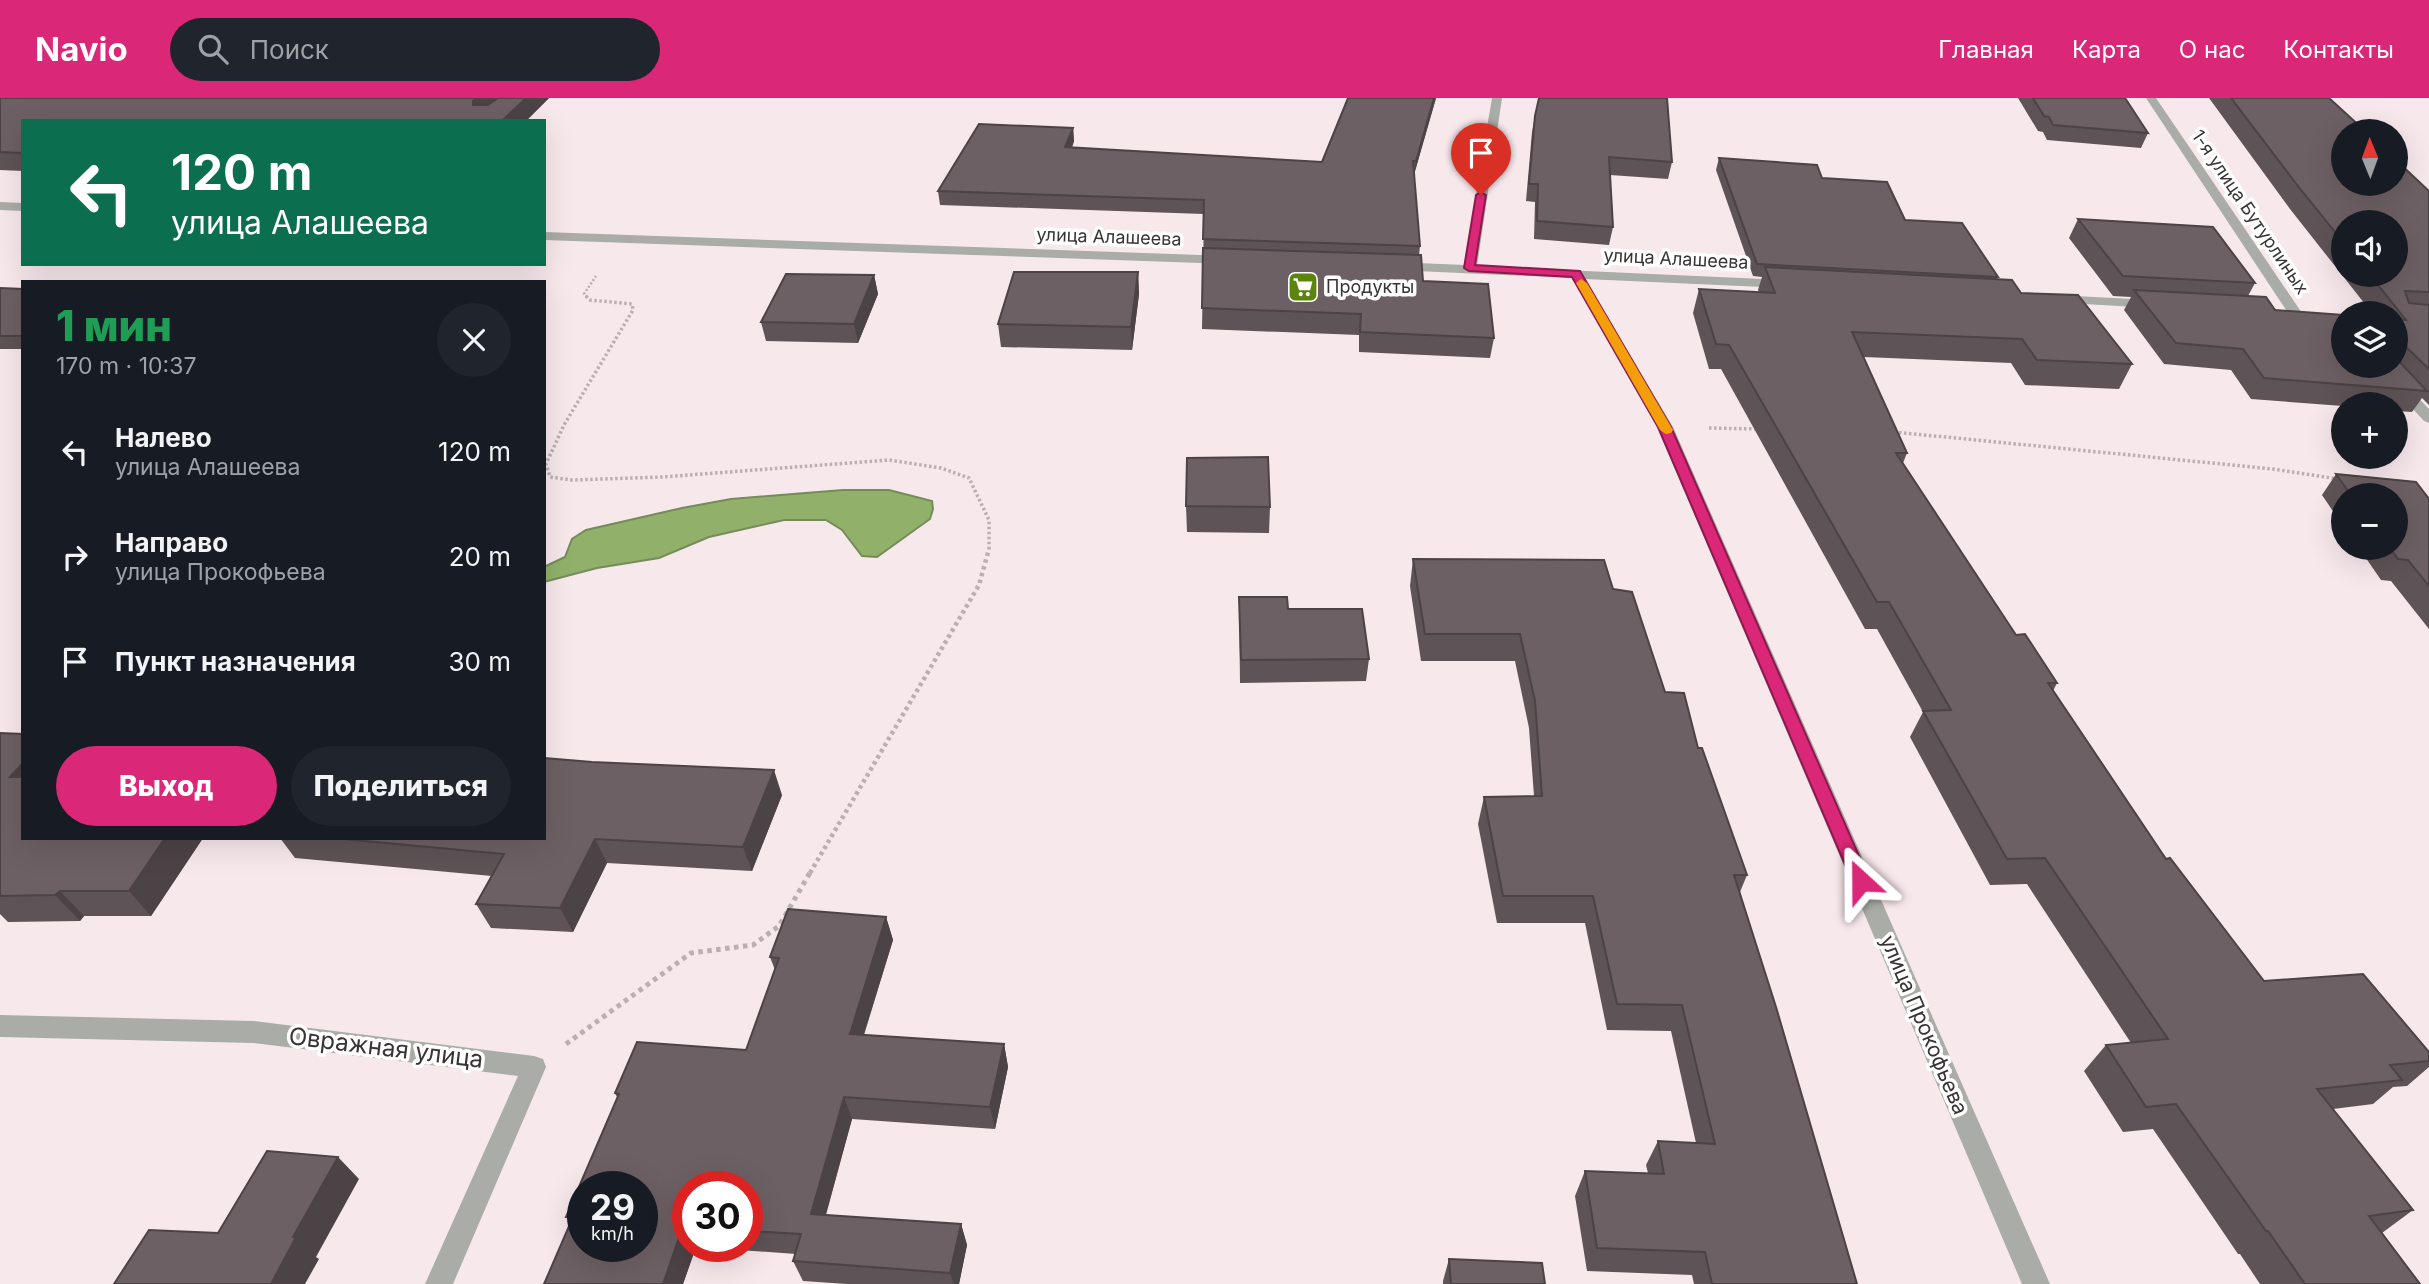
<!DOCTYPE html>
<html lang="ru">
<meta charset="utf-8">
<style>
body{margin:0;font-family:Inter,sans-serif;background:#20242c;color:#f1f3f6;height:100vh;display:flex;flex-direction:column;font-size:26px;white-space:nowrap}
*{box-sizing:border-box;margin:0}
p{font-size:23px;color:#9ea1a6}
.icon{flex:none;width:38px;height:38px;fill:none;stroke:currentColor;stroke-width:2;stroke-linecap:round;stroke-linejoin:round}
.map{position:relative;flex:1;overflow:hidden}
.drawer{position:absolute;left:21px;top:182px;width:525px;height:560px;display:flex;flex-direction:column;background:#171b24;border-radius:0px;box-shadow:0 7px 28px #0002}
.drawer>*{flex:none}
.hud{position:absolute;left:21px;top:21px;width:525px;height:147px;border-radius:0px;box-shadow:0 7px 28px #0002;background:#0b6e4f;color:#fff;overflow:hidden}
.needle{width:46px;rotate:359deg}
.fabs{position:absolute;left:2331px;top:21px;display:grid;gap:14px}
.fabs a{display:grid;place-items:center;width:77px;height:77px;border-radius:50%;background:#171b24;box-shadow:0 7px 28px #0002;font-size:35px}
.speed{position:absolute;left:567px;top:1073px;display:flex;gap:14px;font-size:35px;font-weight:700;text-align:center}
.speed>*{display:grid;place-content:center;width:91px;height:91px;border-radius:50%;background:#171b24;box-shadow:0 7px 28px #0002;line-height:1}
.speed small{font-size:18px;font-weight:400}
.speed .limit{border:10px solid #d22;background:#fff;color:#111}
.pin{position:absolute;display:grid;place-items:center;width:60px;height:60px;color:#fff;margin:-72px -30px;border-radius:50% 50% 50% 0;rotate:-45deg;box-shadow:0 0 7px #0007}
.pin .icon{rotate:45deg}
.me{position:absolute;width:77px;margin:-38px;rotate:336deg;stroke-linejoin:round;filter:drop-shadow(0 0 5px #0008)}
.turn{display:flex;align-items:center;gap:24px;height:147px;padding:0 35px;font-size:32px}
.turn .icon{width:91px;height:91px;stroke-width:2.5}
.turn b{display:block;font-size:49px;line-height:60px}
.round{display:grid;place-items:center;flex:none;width:74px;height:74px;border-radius:37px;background:#20242c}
.overview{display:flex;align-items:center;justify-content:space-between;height:119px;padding:0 35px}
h1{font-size:42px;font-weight:800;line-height:52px;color:#1e9e55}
.cta{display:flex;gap:14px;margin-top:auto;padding:14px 35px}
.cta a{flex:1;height:80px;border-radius:42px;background:#db2777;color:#fff;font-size:28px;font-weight:800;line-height:80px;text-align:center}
.cta a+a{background:#20242c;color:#f1f3f6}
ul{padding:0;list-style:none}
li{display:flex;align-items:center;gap:21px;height:105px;padding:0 35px}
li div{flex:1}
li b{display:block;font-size:26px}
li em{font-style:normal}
header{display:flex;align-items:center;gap:42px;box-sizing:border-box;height:98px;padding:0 35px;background:#db2777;color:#fff}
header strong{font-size:33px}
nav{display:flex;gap:38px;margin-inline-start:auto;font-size:24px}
.search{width:490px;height:63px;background:#20242c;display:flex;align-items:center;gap:18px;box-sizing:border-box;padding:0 24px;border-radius:38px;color:#9ea1a6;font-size:26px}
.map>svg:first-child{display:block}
</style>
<header>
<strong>Navio</strong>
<div class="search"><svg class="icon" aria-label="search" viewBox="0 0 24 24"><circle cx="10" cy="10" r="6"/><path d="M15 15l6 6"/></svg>Поиск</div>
<nav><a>Главная</a><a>Карта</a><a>О нас</a><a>Контакты</a></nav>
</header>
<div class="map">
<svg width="2429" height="1186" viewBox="0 0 2429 1186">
<rect width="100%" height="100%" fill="#f7e8ec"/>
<!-- water -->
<path fill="#91b16a" stroke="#768b5a" stroke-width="2" d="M 843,392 L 889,392 L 932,403 L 933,411 L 930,421 L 877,459 L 862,458 L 842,432 L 826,422 L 784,422 L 709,439 L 659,460 L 597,470 L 544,484 L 544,469 L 565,459 L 572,441 L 586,432 L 682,410 L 731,401 Z"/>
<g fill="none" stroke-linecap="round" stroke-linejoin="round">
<!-- path-far3 -->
<path stroke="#baafb2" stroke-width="2.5" stroke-dasharray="2 2" stroke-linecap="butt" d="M 587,199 L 584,196 L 596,178"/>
<!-- path-far2 -->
<path stroke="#baafb2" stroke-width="3.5" stroke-dasharray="2.5 2.5" stroke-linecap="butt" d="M 586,198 L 590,202 L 632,206 L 633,212 L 564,327 L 546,366 L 550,379 L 572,382 L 662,379 L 889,362 L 941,370 L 969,380 L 989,422 L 989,452
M 1709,330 L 1760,331
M 1894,334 L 2273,371 L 2338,381"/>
<!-- path-far1 -->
<path stroke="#baafb2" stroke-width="4.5" stroke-dasharray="3.5 3.5" stroke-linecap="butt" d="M 810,775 L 979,487 L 989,451"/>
<!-- path -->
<path stroke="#baafb2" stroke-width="5" stroke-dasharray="4.5 4.5" stroke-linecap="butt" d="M 566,946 L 691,855 L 753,847 L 779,828 L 811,773"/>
<!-- minor -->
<path fill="#aaaca7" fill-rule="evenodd" d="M 1492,0 L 1502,0 L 1477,168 L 1785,182 L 1792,186 L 1785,190 L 1585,181 L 1673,329 L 2050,1186 L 2022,1186 L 1657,329 L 1572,180 L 1395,172 L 1388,168 L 1395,164 L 1464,167 Z
M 2146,0 L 2156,0 L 2302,215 L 2300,218 L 2290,218 Z
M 0,104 L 23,105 L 23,113 L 0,112 Z
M 544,134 L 1229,158 L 1235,162 L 1229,166 L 544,142 Z
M 2056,197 L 2152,202 L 2159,206 L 2152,210 L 2051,204 L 2049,201 Z
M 2373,268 L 2388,268 L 2429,311 L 2429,325 L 2424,323 Z
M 0,917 L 253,923 L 534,958 L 543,961 L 546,969 L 453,1186 L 425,1186 L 518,978 L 253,945 L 0,939 Z"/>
</g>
<!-- wall -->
<path fill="#5e5356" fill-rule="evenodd" d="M 0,0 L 549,0 L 526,23 L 23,23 L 23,73 L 0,72 Z
M 1348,0 L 1436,0 L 1414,76 L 1420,148 L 1419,157 L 1423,183 L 1494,240 L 1490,260 L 1359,254 L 1359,237 L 1202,231 L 1204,116 L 940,107 L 938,93 L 1073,30 L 1074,43 L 1072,50 L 1322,64 Z
M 2018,0 L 2125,0 L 2148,35 L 2141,50 L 2047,42 L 2043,34 L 2038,33 Z
M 2209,0 L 2329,0 L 2429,93 L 2429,307 L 2422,300 L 2412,314 L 2396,313 L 2396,306 L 2343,306 L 2343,308 L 2251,301 L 2231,272 L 2164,266 L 2124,212 L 2131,199 L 2113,198 L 2069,140 L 2078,121 L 2255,185 L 2248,198 L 2396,268 L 2396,215 L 2372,215 L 2290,111 ZM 2343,124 L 2396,177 L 2343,177 Z
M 1535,18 L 1672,64 L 1668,81 L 1610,77 L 1613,129 L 1609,147 L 1534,141 L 1535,104 L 1526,103 L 1532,34 Z
M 1719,60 L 1822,80 L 1905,122 L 1998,179 L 1997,181 L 2132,266 L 2119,291 L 2025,287 L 2011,265 L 1864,259 L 1907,355 L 1903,365 L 2016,537 L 2057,585 L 2053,593 L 2166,761 L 2264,883 L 2429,954 L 2429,969 L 2407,988 L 2393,989 L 2373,1006 L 2333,1011 L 2413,1112 L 2382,1135 L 2420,1186 L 2260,1186 L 2240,1156 L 2238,1156 L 2153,1031 L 2123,1034 L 2084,973 L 2106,947 L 2131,945 L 2027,786 L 1990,787 L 1910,639 L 1923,614 L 1877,531 L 1865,531 L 1721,271 L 1709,271 L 1693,215 L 1699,191 L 1759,194 L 1758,192 L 1762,179 L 1753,178 L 1716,72 Z
M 1138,174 L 1139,196 L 1132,252 L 1001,249 L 998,226 Z
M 874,177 L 878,196 L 858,245 L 766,243 L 761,224 Z
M 0,190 L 23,191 L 23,251 L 0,251 Z
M 2336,376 L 2429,401 L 2429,531 L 2391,483 L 2381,482 L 2359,450 L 2396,450 L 2396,397 L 2343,397 L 2343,428 L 2322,397 Z
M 1186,408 L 1270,409 L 1269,435 L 1187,434 Z
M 1413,461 L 1613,491 L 1665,594 L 1698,650 L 1747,777 L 1740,794 L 1857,1186 L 1694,1186 L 1692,1177 L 1587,1173 L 1575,1098 L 1585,1073 L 1648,1075 L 1646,1067 L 1658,1043 L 1696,1045 L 1671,933 L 1607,932 L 1585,825 L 1497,825 L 1478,726 L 1484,699 L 1534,698 L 1529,630 L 1515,563 L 1421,563 L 1410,488 Z
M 1239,499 L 1369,561 L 1366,583 L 1240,585 Z
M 0,635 L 23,740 L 203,740 L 151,818 L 84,818 L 80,823 L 8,824 L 0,816 Z
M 782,697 L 752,773 L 607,765 L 573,834 L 491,830 L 476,806 L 492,778 L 295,760 L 280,740 L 544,740 Z
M 788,811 L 886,819 L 893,842 L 864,937 L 1004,946 L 1008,969 L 995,1031 L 852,1021 L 826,1117 L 961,1126 L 967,1147 L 959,1186 L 847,1186 L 803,1183 L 793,1163 L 796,1156 L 696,1149 L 683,1186 L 544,1186 L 570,1125 L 566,1119 L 617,999 L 615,995 L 637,944 L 746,952 L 775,872 L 770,859 ZM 583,1088 L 642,1088 L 642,1148 L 583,1148 ZM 688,1088 L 747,1088 L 747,1148 L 688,1148 Z
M 1449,1161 L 1545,1186 L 1443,1186 L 1443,1183 Z"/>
<!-- shaded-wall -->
<path fill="#4c4346" d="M 477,0 L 505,0 L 479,21 L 473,7 L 473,3 Z
M 526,0 L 549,0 L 526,23 L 502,23 Z
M 1434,0 L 1436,0 L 1414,77 L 1416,63 Z
M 1073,30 L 1074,43 L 1066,63 L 1065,49 Z
M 1138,174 L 1139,196 L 1132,252 L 1131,229 Z
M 874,177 L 878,196 L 858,245 L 854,226 Z
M 23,665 L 23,693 L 10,679 Z
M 774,672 L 782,697 L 752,773 L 743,749 Z
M 165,740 L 203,740 L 151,818 L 129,793 Z
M 595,741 L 607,765 L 573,834 L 560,810 Z
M 60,793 L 84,818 L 80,823 L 55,797 Z
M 886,819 L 893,842 L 857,958 L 850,936 Z
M 1004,946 L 1008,969 L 995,1031 L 990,1009 Z
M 844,999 L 852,1021 L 820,1137 L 811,1116 Z
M 338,1059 L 359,1081 L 316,1159 L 319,1161 L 305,1186 L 271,1186 L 293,1139 Z
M 961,1126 L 967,1147 L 959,1186 L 954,1186 L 950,1175 Z
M 683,1128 L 688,1135 L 688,1148 L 696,1149 L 683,1186 L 663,1186 Z"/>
<!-- building -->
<path fill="#6d6064" stroke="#4c4346" stroke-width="2" fill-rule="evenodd" d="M 0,0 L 477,0 L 473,3 L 473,7 L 488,7 L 498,0 L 526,0 L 502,23 L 23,23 L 23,55 L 0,54 Z
M 1348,0 L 1434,0 L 1416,63 L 1413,63 L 1420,148 L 1203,141 L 1204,102 L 938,93 L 979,26 L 1073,30 L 1065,49 L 1322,64 Z
M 1539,0 L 1667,0 L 1672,64 L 1609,59 L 1613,129 L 1537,123 L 1538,86 L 1529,86 L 1535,18 Z
M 2033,0 L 2125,0 L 2148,35 L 2053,27 L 2049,19 L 2044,18 Z
M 2231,0 L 2329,0 L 2365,33 L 2343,33 L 2343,86 L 2396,86 L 2396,62 L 2429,93 L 2429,194 L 2405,193 L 2409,205 L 2429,207 L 2429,271 L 2402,245 L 2396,245 L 2396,221 L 2406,222 L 2370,177 L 2396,177 L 2396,124 L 2343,124 L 2343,144 L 2301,92 Z
M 1719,60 L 1817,67 L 1822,80 L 1887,84 L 1905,122 L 1962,125 L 1998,179 L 1757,166 Z
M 2078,121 L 2213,129 L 2255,185 L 2123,178 Z
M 1203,150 L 1421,157 L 1423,183 L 1488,186 L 1494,240 L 1360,234 L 1361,216 L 1202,210 Z
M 1765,169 L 2012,182 L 2021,195 L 2078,197 L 2132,266 L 2037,262 L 2022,241 L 1852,234 L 1907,355 L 1896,355 L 2016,537 L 2025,536 L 2057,585 L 2048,585 L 2166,761 L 2170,760 L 2264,883 L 2363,876 L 2429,954 L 2429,963 L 2390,967 L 2402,982 L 2317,991 L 2413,1112 L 2369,1118 L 2420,1186 L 2305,1186 L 2268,1133 L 2266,1133 L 2176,1006 L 2146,1009 L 2106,947 L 2168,941 L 2045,760 L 2007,761 L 1923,613 L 1951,612 L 1889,504 L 1877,504 L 1729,247 L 1716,246 L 1699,191 L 1775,195 Z
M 1014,174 L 1138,174 L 1131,229 L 998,226 Z
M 786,176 L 874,177 L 854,226 L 761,224 Z
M 0,190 L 23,191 L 23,238 L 0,238 Z
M 2134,192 L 2266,199 L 2275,212 L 2343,217 L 2343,268 L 2396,268 L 2396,260 L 2427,293 L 2264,280 L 2243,251 L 2176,245 Z
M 1268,359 L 1270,409 L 1186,408 L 1187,360 Z
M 2336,376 L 2416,384 L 2429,401 L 2429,488 L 2408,462 L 2398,461 L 2390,450 L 2396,450 L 2396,397 L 2351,397 Z
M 1413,461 L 1604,462 L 1613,491 L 1632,494 L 1665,594 L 1684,595 L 1698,650 L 1702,650 L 1747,777 L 1734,777 L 1776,909 L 1857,1186 L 1712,1186 L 1705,1154 L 1597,1150 L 1585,1073 L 1664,1076 L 1658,1043 L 1715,1046 L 1682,907 L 1617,906 L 1593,798 L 1503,798 L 1484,699 L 1542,698 L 1535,603 L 1520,536 L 1425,536 Z
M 1239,499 L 1287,499 L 1288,511 L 1362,511 L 1369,561 L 1241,562 Z
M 0,635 L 23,636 L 23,665 L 10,679 L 23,679 L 23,740 L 165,740 L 129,793 L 60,793 L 55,797 L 0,798 Z
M 544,660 L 592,664 L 774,672 L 743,749 L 595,741 L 560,810 L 476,806 L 504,756 L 333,740 L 544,740 Z
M 788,811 L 886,819 L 850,936 L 1004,946 L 990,1009 L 844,999 L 811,1116 L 961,1126 L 950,1175 L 793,1163 L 801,1136 L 747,1133 L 747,1088 L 688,1088 L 688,1129 L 683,1128 L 663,1186 L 544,1186 L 573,1119 L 566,1119 L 619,996 L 615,995 L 637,944 L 746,952 L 779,860 L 770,859 ZM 583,1088 L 642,1088 L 642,1148 L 583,1148 Z
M 267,1053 L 338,1059 L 293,1139 L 296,1139 L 271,1186 L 114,1186 L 149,1132 L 218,1135 Z
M 1449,1161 L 1542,1165 L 1545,1186 L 1451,1186 Z"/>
<!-- route -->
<path fill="#db2777" stroke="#8e194d" stroke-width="2" d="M 1481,94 L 1486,97 L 1475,167 L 1580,173 L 1671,329 L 1870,783 L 1868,788 L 1861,790 L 1855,788 L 1852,783 L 1658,329 L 1572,179 L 1469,173 L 1464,170 L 1476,97 Z"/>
<!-- slow -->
<path fill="#f59e0b" d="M 1581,181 L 1587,185 L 1673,332 L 1671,335 L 1666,336 L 1660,332 L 1576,185 Z"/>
<!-- icons -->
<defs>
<g id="supermarket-square" transform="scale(1.575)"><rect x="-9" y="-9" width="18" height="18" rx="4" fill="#5b840c" stroke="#fff"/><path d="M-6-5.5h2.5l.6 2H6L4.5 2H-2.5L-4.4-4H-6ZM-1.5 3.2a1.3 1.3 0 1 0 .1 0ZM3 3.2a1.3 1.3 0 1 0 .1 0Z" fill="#fff"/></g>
</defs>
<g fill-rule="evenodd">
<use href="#supermarket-square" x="1303" y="189"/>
</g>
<g text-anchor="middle" stroke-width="7" stroke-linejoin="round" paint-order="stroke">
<!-- far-street labels -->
<g font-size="18" fill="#383334" stroke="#fff">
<text transform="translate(2250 114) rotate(56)" y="6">1-я улица Бутурлиных</text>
<text transform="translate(1109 139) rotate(2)" y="6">улица Алашеева</text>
<text transform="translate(1676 161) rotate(3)" y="6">улица Алашеева</text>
</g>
<!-- far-poi labels -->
<g font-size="18" fill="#383334" stroke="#fff" text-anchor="start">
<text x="1326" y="195">Продукты</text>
</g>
<!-- street labels -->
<g font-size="21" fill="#383334" stroke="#fff">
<text transform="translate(1924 927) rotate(67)" y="7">улица Прокофьева</text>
</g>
<!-- near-street labels -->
<g font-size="24" fill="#383334" stroke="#fff">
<text transform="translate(386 950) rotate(7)" y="8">Овражная улица</text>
</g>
</g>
</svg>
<div class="fabs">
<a><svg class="needle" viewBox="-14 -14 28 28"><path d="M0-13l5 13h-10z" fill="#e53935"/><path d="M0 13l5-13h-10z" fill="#9ea1a6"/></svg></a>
<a><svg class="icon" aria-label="sound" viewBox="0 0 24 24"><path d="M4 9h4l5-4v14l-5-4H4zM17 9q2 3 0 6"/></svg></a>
<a><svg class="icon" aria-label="layers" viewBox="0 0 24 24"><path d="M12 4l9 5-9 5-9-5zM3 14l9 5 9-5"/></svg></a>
<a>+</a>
<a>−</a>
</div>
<div class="speed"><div>29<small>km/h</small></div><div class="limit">30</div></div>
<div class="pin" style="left:1481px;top:97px;background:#d93025"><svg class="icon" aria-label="arrive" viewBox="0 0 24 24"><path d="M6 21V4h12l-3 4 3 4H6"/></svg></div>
<svg class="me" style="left:1861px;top:783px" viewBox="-20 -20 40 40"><path d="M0-17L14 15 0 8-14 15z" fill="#db2777" stroke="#fff" stroke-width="4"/></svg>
<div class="hud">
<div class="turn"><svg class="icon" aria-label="left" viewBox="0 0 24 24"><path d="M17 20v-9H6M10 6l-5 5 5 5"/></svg><div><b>120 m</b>улица Алашеева</div></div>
</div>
<section class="drawer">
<div class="overview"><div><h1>1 мин</h1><p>170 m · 10:37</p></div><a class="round"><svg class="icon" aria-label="close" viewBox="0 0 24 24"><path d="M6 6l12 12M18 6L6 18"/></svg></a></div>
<ul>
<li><svg class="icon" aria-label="left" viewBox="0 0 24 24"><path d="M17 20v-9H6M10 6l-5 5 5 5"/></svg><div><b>Налево</b><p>улица Алашеева</p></div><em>120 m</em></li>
<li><svg class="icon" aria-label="right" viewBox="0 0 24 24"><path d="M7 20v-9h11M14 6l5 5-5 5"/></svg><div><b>Направо</b><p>улица Прокофьева</p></div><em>20 m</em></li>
<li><svg class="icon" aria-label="arrive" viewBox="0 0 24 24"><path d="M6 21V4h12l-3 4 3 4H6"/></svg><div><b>Пункт назначения</b></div><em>30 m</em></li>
</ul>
<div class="cta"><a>Выход</a><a>Поделиться</a></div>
</section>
</div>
